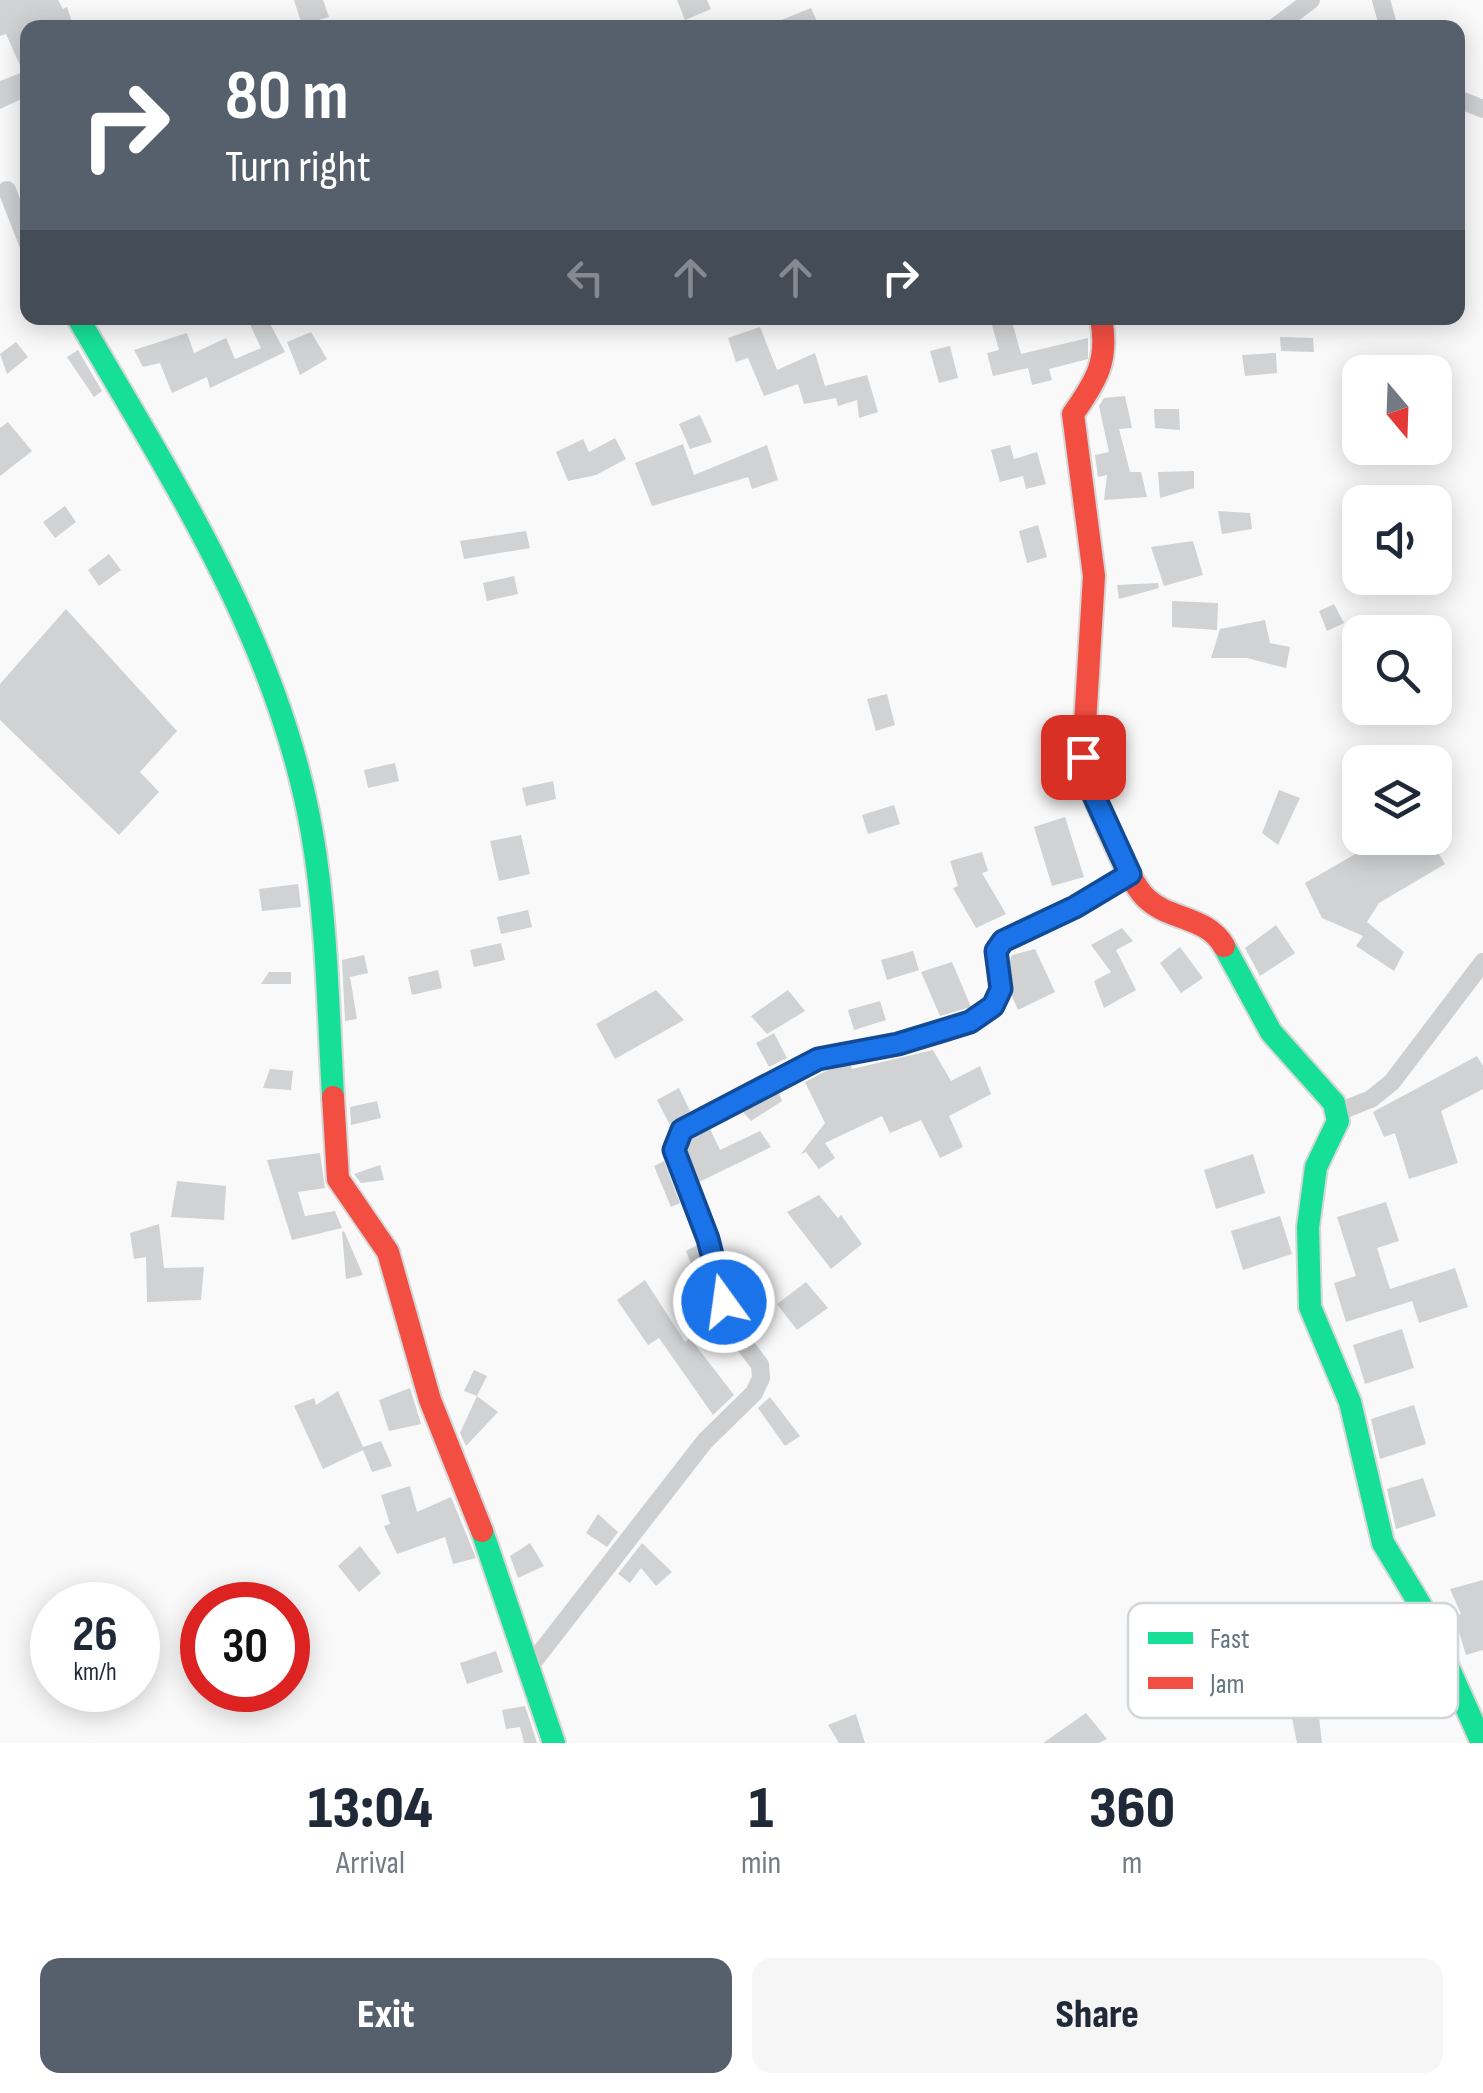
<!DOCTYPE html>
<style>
body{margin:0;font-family:"Sofia Sans Condensed",sans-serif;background:#f6f6f7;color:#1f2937;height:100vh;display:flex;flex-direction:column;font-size:38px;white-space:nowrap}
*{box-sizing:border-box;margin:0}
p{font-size:32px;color:#747a83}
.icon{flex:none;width:55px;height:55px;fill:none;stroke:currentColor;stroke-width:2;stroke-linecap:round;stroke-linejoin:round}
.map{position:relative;height:1743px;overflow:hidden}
.panel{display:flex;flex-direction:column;background:#fff;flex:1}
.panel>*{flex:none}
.guide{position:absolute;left:20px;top:20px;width:1445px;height:305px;border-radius:20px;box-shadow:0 5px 25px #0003;background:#56606c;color:#fff;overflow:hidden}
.needle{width:65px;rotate:161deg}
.controls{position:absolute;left:1342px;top:355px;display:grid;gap:20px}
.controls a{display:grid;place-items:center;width:110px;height:110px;border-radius:20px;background:#fff;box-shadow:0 5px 25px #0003;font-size:50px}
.speed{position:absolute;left:30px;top:1582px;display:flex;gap:20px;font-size:50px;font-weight:700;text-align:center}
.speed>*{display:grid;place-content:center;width:130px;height:130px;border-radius:50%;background:#fff;box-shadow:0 5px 25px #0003;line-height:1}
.speed small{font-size:25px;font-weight:400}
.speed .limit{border:15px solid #d22;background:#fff;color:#111}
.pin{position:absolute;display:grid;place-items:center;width:85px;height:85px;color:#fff;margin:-42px;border-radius:20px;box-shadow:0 5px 15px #0006}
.me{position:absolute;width:110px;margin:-55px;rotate:346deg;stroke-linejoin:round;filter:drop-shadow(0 0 8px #0008)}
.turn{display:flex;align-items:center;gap:35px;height:210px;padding:0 40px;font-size:45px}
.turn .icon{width:130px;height:130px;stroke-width:2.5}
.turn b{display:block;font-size:70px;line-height:85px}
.lanes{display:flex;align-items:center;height:95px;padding:0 40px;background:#0003;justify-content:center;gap:50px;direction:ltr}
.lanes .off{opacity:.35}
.eta{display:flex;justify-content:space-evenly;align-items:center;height:170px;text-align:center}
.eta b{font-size:60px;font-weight:800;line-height:70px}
.button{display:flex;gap:20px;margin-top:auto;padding:20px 40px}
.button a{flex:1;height:115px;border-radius:20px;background:#56606c;color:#fff;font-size:40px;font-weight:800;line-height:115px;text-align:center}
.button a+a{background:#f6f6f7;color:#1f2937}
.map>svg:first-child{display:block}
</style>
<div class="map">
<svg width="1483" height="1743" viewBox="0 0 1483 1743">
<rect width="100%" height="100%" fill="#f9f9f9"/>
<!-- building -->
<path fill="#d0d2d3" d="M 0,0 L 58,0 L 63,9 L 67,7 L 74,28 L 28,28 L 28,96 L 0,109 L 0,81 L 23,72 L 6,34 L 0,36 Z
M 294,0 L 323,0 L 329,17 L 302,25 Z
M 677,0 L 707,0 L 711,9 L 685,20 Z
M 811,8 L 820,28 L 764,28 L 764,27 Z
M 247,318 L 267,318 L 285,352 L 210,388 L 207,377 L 172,393 L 160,363 L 143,367 L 134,350 L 187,333 L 194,353 L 226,338 L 235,359 L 261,348 Z
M 990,318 L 1011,318 L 1021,354 L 1088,338 L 1088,359 L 1049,369 L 1052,380 L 1032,385 L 1028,368 L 993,376 L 987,353 L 999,350 Z
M 760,327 L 777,370 L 815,353 L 825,386 L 867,375 L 878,412 L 859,418 L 857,400 L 838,406 L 836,398 L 804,404 L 798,384 L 764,396 L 748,358 L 736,362 L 728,338 Z
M 311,332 L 327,359 L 300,375 L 287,342 Z
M 1280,337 L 1313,338 L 1314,352 L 1281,351 Z
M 16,342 L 28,357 L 7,374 L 0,354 Z
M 950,346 L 958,378 L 939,383 L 930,351 Z
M 78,350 L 102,391 L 94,397 L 67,357 Z
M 1276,353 L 1277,373 L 1245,376 L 1242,355 Z
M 1125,396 L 1132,428 L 1119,429 L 1130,472 L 1141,472 L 1147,497 L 1104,500 L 1107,475 L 1098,477 L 1095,455 L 1109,452 L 1099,406 L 1104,398 Z
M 1154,409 L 1179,409 L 1180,430 L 1155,428 Z
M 700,415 L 712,442 L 690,449 L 679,424 Z
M 8,422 L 32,451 L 0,476 L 0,428 Z
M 615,438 L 626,459 L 596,475 L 568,481 L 556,452 L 583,439 L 589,452 Z
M 683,444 L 694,475 L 767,445 L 778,480 L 752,489 L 748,477 L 652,506 L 635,463 Z
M 1010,445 L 1014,459 L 1037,452 L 1046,484 L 1026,489 L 1023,476 L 1000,482 L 991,450 Z
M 1194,471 L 1194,488 L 1160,498 L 1158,472 Z
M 65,506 L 76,522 L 55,538 L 43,522 Z
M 1218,511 L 1250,513 L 1252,529 L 1222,534 Z
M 1038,525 L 1047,557 L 1027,563 L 1019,531 Z
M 526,531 L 530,548 L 464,559 L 460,541 Z
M 1193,541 L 1203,575 L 1164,586 L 1151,547 Z
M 109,554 L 121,570 L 99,586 L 88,570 Z
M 514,576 L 518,594 L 487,601 L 483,583 Z
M 1158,583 L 1159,588 L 1119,599 L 1117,585 Z
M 1172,601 L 1218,603 L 1217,630 L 1172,627 Z
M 1334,604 L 1344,623 L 1327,631 L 1319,611 Z
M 66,609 L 177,731 L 140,772 L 159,792 L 119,835 L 0,720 L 0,684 Z
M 1265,620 L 1270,643 L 1290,647 L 1286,668 L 1247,658 L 1211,658 L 1220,629 Z
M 887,694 L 895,725 L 876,731 L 867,699 Z
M 395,763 L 399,781 L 368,788 L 364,770 Z
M 553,781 L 556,799 L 526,806 L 522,788 Z
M 1279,790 L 1300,798 L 1278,845 L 1262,833 Z
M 894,805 L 900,824 L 868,834 L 862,815 Z
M 1065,817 L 1084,877 L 1052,886 L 1034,827 Z
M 521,835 L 530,874 L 499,881 L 490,841 Z
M 1383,838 L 1429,838 L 1445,864 L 1379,903 L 1367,922 L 1404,952 L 1394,971 L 1356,946 L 1363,936 L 1322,918 L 1305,883 Z
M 982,852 L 988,871 L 982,873 L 1006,914 L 976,928 L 953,888 L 958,886 L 950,861 Z
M 298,884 L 301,907 L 262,911 L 259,889 Z
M 528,910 L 532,927 L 501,934 L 497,917 Z
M 1276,925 L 1295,953 L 1260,976 L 1245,948 Z
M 1122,928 L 1133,941 L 1116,950 L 1136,990 L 1104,1008 L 1094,981 L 1111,972 L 1091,945 Z
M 501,943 L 505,960 L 474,967 L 470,950 Z
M 1180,947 L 1203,978 L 1181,993 L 1160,963 Z
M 1035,949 L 1055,992 L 1018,1010 L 1011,994 L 1009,963 L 1012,955 Z
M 913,951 L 919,970 L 887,980 L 881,960 Z
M 364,955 L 368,973 L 350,977 L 357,1019 L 345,1021 L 342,960 Z
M 952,962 L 971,1007 L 940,1016 L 921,972 Z
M 438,970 L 442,988 L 412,995 L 408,977 Z
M 269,972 L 291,972 L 291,984 L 261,984 Z
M 656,990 L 684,1020 L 615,1059 L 596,1024 Z
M 788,990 L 805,1011 L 767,1034 L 751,1016 Z
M 880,1001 L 886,1020 L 854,1030 L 848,1010 Z
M 774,1033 L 787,1058 L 769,1067 L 756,1043 Z
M 933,1050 L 951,1081 L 980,1066 L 991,1094 L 949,1116 L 963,1147 L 940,1158 L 921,1120 L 890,1133 L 882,1116 L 825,1143 L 835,1158 L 819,1169 L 806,1152 L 801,1154 L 825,1123 L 805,1082 L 828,1070 L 851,1065 L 852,1069 Z
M 1477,1056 L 1483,1066 L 1483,1089 L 1441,1111 L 1458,1163 L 1409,1179 L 1395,1133 L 1384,1137 L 1373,1112 Z
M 270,1069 L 293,1071 L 291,1090 L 263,1088 Z
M 679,1088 L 690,1111 L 670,1125 L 657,1100 Z
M 778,1091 L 782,1101 L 751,1121 L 742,1111 Z
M 377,1101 L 381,1118 L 351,1125 L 350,1107 Z
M 710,1129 L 720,1150 L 760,1131 L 771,1147 L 699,1182 L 687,1150 L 692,1139 Z
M 320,1153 L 325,1188 L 298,1192 L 305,1216 L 335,1211 L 342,1228 L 292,1240 L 267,1160 Z
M 1253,1154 L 1265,1193 L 1216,1209 L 1204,1170 Z
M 664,1161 L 680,1203 L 671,1207 L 654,1166 Z
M 380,1165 L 384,1180 L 361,1183 L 354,1174 Z
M 177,1181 L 226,1186 L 224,1220 L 171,1217 Z
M 819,1195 L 838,1218 L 841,1215 L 862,1244 L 831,1269 L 787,1212 Z
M 1386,1202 L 1399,1241 L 1377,1248 L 1390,1289 L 1455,1268 L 1468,1307 L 1419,1323 L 1412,1301 L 1346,1322 L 1334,1283 L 1356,1276 L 1337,1217 Z
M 1280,1216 L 1292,1254 L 1243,1270 L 1231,1231 Z
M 159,1224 L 164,1268 L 204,1267 L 201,1300 L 147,1302 L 146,1257 L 134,1259 L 130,1233 Z
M 344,1231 L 363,1275 L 346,1279 L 342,1232 Z
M 697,1245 L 711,1305 L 708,1306 L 686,1251 Z
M 645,1280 L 685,1342 L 690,1338 L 734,1395 L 713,1415 L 659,1338 L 648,1345 L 617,1300 Z
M 806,1282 L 828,1308 L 797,1330 L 777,1304 Z
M 1402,1329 L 1414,1368 L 1365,1384 L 1353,1345 Z
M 474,1370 L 487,1376 L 477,1396 L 464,1391 Z
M 410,1388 L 421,1424 L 389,1431 L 379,1400 Z
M 338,1391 L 363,1447 L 381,1441 L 392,1466 L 372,1472 L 363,1450 L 323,1469 L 294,1406 L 314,1398 L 316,1405 Z
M 477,1396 L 498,1412 L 466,1446 L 460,1433 Z
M 770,1397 L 800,1436 L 785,1446 L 758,1408 Z
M 1414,1405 L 1426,1444 L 1380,1459 L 1371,1419 Z
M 1423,1478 L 1436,1516 L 1396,1529 L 1387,1489 Z
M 410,1486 L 417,1512 L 451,1497 L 476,1558 L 453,1564 L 445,1537 L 397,1554 L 384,1526 L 390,1524 L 381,1495 Z
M 598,1514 L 618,1532 L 607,1547 L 586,1533 Z
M 530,1543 L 544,1566 L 518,1578 L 510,1556 Z
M 642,1543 L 672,1572 L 656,1586 L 641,1568 L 630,1583 L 618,1574 Z
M 360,1546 L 381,1573 L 359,1592 L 338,1566 Z
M 1483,1580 L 1483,1650 L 1466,1655 L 1454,1616 L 1461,1614 L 1450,1589 Z
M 496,1651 L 503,1672 L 467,1684 L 460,1663 Z
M 1316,1692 L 1322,1743 L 1297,1743 L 1288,1698 Z
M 525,1706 L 537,1743 L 524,1743 L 520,1727 L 506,1729 L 502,1710 Z
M 1086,1713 L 1107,1739 L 1099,1743 L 1043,1743 Z
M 856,1714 L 865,1743 L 839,1743 L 828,1725 Z"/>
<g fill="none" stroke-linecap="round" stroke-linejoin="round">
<!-- fast casing -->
<g stroke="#d5d6d7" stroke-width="26">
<path id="fast" d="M 78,318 C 173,481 279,643 312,833 C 327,919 328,1009 333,1097
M 1224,946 L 1271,1032 L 1334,1103 L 1338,1121 L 1316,1167 L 1308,1227 L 1310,1307 L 1350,1402 L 1383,1543 L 1421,1606 L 1482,1743
M 482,1531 L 554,1743"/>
</g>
<!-- jam casing -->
<g stroke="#d5d6d7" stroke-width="26">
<path id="jam" d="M 1101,318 C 1109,360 1097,380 1073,414 L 1094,576 L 1083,757 L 1086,778 C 1100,807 1126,879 1146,898 C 1168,920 1207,916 1224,946
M 333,1097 L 338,1179 L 388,1252 L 430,1400 L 482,1531"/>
</g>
<!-- street -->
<path stroke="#cecfd0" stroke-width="18" d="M 1381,0 L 1389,28
M 1274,28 L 1311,0
M 1458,99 L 1483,109
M 7,190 L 28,244
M 1338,1112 L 1371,1099 L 1392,1082 L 1483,962
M 530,1666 L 705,1441 L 754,1393 L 761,1378 L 760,1365 L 729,1324 L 708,1239 L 673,1150 L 682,1130 C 717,1112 785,1068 820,1059 C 863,1047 968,1044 994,1003 C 1005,987 995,969 996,951 L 1003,941 L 1075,907 L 1130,874"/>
<!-- fast -->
<use href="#fast" stroke="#16e098" stroke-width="22"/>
<!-- jam -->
<use href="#jam" stroke="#f24e42" stroke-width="22"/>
</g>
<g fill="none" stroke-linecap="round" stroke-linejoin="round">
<!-- route casing -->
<g stroke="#114b97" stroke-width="25">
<path id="route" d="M 724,1302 L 708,1239 L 674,1150 L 682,1130 L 818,1059 L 898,1044 L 970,1022 L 993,1006 L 1001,989 L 996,951 L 1003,941 L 1075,907 L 1130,874 L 1086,778 L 1083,757"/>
</g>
<!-- route -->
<use href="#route" stroke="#1a73e8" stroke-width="18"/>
</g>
<!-- legend -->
<rect x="1128" y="1603" width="330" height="115" rx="15" fill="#fff" stroke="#d1d6da" stroke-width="2.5"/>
<rect x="1148" y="1632" width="45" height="12" fill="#16e098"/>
<rect x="1148" y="1677" width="45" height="12" fill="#f24e42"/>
<g font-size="28" fill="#657683">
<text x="1210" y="1648">Fast</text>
<text x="1210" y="1693">Jam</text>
</g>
</svg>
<div class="controls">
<a><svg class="needle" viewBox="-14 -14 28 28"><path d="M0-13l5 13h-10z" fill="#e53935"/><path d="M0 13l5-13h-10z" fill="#747a83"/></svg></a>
<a><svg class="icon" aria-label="sound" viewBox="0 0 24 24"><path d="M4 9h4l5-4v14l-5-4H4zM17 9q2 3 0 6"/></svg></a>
<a><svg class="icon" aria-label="search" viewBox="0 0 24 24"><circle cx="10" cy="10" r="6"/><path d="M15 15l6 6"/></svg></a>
<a><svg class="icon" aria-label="layers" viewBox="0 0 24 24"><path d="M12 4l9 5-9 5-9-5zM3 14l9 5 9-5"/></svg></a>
</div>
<div class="speed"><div>26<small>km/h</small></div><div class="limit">30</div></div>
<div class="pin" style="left:1083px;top:757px;background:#d93025"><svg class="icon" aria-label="arrive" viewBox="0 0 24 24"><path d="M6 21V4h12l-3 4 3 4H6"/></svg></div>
<svg class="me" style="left:724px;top:1302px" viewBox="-20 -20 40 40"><circle r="17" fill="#1a73e8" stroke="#fff" stroke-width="3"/><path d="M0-11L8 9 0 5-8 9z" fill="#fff"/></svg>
<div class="guide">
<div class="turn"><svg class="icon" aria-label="right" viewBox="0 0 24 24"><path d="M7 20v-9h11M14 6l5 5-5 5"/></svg><div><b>80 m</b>Turn right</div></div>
<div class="lanes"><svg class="icon off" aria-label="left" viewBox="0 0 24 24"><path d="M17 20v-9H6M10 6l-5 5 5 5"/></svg><svg class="icon off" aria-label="ahead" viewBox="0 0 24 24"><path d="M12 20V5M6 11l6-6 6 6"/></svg><svg class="icon off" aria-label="ahead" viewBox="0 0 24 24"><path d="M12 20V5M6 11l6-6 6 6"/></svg><svg class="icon" aria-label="right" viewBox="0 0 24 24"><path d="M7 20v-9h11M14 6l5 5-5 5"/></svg></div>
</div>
</div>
<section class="panel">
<div class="eta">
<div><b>13:04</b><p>Arrival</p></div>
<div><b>1</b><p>min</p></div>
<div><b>360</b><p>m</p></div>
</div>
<div class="button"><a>Exit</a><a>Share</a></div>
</section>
